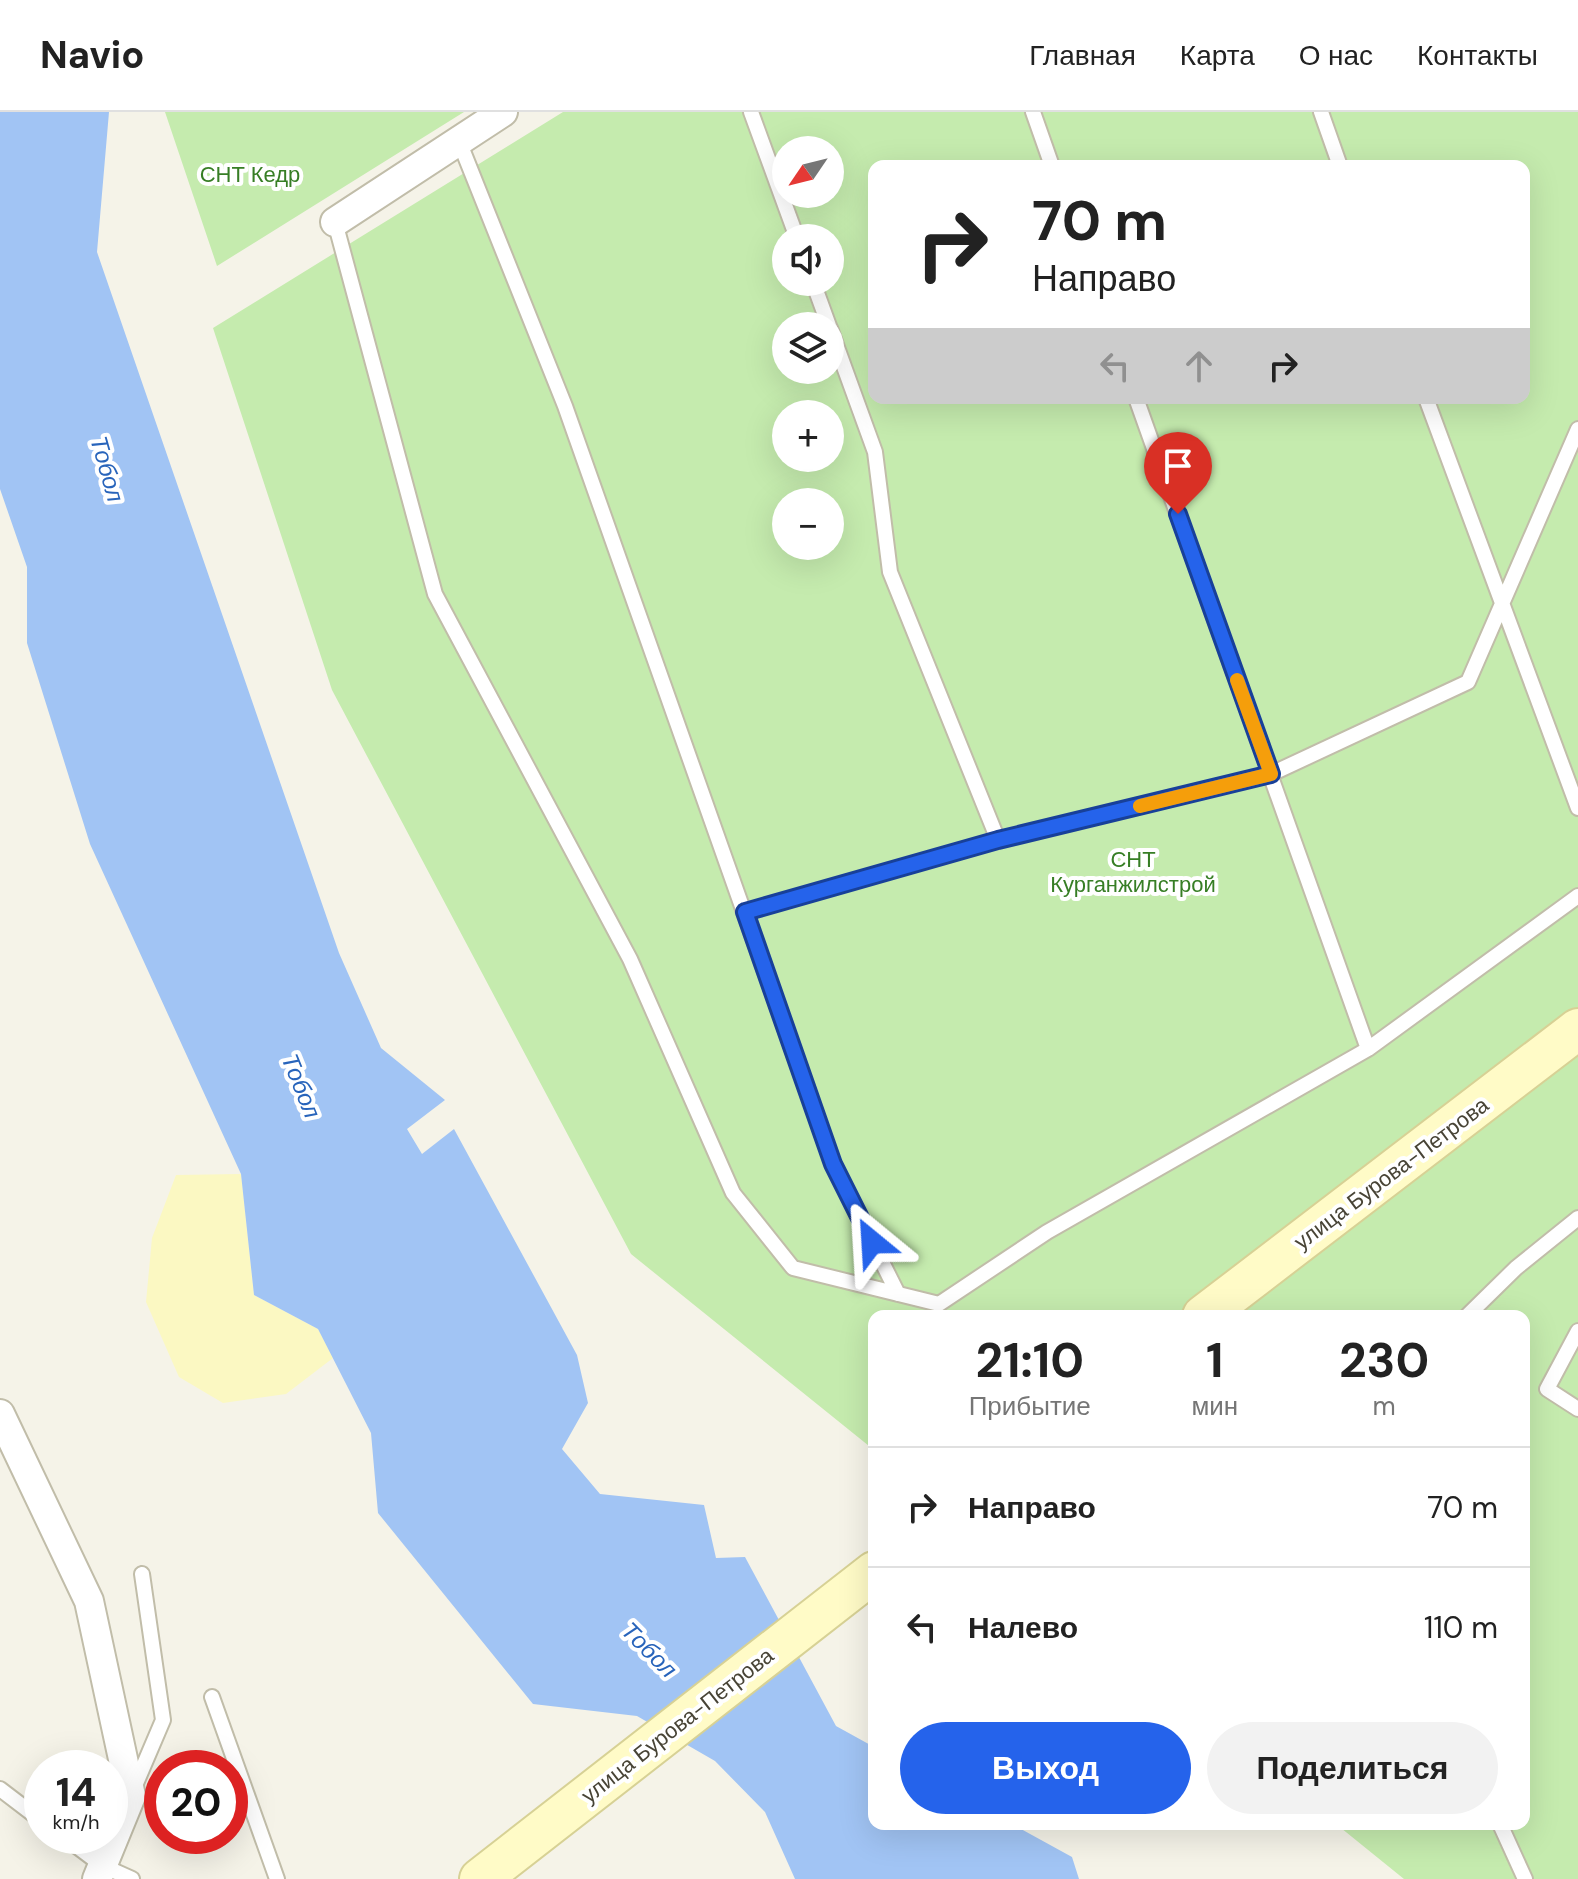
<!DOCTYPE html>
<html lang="ru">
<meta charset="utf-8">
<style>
body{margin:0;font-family:"DM Sans",sans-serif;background:#f2f2f2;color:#222;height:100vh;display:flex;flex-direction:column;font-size:30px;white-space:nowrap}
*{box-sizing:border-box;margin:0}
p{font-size:26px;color:#767676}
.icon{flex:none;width:44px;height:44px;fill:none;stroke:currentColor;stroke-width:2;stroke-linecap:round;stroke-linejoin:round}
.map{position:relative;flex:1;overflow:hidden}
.panel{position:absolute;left:868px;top:1198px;width:662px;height:520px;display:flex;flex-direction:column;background:#fff;border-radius:16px;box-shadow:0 8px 32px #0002}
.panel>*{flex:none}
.banner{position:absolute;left:868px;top:48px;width:662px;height:244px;border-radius:16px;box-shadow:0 8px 32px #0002;background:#fff;color:#222;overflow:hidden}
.needle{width:52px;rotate:235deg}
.controls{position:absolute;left:772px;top:24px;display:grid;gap:16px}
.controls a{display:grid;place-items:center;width:72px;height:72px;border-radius:50%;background:#fff;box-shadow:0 8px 32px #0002;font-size:40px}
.speed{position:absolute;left:24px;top:1638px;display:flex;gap:16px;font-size:40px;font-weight:700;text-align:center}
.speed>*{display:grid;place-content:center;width:104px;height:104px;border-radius:50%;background:#fff;box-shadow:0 8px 32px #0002;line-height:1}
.speed small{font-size:20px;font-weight:400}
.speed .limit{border:12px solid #d22;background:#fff;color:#111}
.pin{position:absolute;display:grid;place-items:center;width:68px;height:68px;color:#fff;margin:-82px -34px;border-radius:50% 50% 50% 0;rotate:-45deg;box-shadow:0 0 8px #0007}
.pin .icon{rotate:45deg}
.me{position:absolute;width:88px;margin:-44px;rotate:333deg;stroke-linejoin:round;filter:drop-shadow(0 0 6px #0008)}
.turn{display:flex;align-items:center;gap:28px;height:168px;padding:0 32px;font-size:36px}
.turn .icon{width:104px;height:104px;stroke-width:2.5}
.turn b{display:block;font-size:56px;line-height:68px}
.lanes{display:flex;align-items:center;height:76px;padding:0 32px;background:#0003;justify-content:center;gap:40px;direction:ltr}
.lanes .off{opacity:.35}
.eta{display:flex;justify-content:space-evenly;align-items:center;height:136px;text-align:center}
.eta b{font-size:48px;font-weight:700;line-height:56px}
.primary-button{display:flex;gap:16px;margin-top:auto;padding:16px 32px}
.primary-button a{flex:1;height:92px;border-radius:48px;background:#2563eb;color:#fff;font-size:32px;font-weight:700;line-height:92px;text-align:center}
.primary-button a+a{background:#f2f2f2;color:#222}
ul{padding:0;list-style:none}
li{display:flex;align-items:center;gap:24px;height:120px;padding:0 32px;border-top:2px solid #e0e0e0}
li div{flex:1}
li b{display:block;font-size:30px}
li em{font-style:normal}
header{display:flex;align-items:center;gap:48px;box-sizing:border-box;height:112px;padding:0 40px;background:#fff;border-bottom:2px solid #e0e0e0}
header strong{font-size:38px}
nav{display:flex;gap:44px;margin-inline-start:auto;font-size:28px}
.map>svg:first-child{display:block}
</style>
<header>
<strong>Navio</strong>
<nav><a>Главная</a><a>Карта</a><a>О нас</a><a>Контакты</a></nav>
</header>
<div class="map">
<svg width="1578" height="1767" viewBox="0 0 1578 1767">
<rect width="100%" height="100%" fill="#f5f3e8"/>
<!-- green -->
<path fill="#c5ebae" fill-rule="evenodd" d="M 165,0 L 464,0 L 217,154 Z
M 563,0 L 1578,0 L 1578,1767 L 1404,1767 L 1336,1712 L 1524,1712 L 1524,1204 L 874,1204 L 874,1338 L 631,1142 L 332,578 L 213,216 ZM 786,38 L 830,38 L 830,82 L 786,82 ZM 874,54 L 1524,54 L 1524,286 L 874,286 ZM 786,126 L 830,126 L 830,170 L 786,170 ZM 786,214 L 830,214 L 830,258 L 786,258 ZM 786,302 L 830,302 L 830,346 L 786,346 ZM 786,390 L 830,390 L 830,434 L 786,434 Z"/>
<!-- sand -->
<path fill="#fbf8c2" d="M 241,1062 L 254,1183 L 318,1217 L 333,1246 L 286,1282 L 223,1291 L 179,1265 L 146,1190 L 152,1126 L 176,1063 Z"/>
<!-- water -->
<path fill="#a1c4f4" d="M 0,0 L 109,0 L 97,140 L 339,841 L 381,936 L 445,988 L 407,1017 L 422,1042 L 454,1017 L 577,1243 L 588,1291 L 562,1337 L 600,1382 L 704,1393 L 716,1446 L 745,1445 L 836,1614 L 874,1635 L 874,1712 L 1012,1712 L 1072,1745 L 1079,1767 L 795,1767 L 765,1700 L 715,1649 L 637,1604 L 533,1592 L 378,1401 L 371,1321 L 318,1217 L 254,1183 L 241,1062 L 90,732 L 27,531 L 27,455 L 0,377 Z"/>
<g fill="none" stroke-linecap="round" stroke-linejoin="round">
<!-- lane casing -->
<g stroke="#c1bda9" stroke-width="18">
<path id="lane" d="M 751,0 L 797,126
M 1033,0 L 1052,54
M 1321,0 L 1340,54
M 459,29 L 565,294 L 833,1052 L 898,1182
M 335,110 L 435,482 L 630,847 L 733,1081 L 793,1156 L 939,1192 L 1047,1120 L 1368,937 L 1578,784
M 813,170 L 829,214
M 830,216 L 875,340 L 890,460 L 998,728
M 1136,286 L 1368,937
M 1426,286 L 1578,696
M 745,800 L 998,728 L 1271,662 L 1468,570 L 1578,317
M 1467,1204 L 1516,1156 L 1578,1106
M 1578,1219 L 1547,1277 L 1578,1297
M 212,1585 L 277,1767
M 134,1676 L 163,1608 L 142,1462
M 0,1677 L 42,1709
M 1500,1712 L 1525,1767
M 63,1724 L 103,1754 L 132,1767"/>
</g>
<!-- street casing -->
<g stroke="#c1bda9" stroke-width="32">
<path id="street" d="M 335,110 L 503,0
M 0,1302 L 89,1489 L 131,1684 L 97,1767"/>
</g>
<!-- secondary casing -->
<g stroke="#d7d195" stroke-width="44">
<path id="secondary" d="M 1203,1204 L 1578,917
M 480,1767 L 874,1460"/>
</g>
<!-- lane -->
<use href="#lane" stroke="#fff" stroke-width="14"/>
<!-- street -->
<use href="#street" stroke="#fff" stroke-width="28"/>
<!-- secondary -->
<use href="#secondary" stroke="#fffbc7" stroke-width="40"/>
</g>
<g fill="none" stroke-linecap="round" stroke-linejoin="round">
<!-- route casing -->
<g stroke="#184099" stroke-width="20">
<path id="route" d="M 872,1130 L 833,1052 L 745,800 L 998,728 L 1271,662 L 1178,402"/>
</g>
<!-- route -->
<use href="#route" stroke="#2563eb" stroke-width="14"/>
<!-- slow -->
<path stroke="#f59e0b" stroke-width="14" d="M 1140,694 L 1271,662 L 1237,568"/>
</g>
<g text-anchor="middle" stroke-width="8" stroke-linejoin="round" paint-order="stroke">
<!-- park labels -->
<g font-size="22" fill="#377e25" stroke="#fff">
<text x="250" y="70">СНТ Кедр</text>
<text x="1133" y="755">СНТ<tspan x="1133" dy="25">Курганжилстрой</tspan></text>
</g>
<!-- street labels -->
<g font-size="22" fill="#484436" stroke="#fff">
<text transform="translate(1391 1061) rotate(-37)" y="8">улица Бурова-Петрова</text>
<text transform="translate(677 1613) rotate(-38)" y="8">улица Бурова-Петрова</text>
</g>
<!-- water labels -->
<g font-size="24" font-style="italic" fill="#2864bb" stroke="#fff">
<text transform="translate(107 357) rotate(74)" y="8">Тобол</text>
<text transform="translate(301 974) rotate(68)" y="8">Тобол</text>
<text transform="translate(649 1538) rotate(45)" y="8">Тобол</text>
</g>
</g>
</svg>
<div class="controls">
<a><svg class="needle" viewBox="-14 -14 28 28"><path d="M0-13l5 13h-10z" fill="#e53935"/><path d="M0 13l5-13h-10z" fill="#767676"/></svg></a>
<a><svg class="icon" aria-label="sound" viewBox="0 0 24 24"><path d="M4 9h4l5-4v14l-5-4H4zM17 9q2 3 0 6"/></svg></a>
<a><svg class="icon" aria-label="layers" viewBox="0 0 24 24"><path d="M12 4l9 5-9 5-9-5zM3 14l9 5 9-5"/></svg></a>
<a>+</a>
<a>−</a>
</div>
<div class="speed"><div>14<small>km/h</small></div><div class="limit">20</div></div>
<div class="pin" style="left:1178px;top:402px;background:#d93025"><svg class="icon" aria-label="arrive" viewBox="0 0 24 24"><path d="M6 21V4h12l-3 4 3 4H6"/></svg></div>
<svg class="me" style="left:872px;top:1130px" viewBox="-20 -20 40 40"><path d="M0-17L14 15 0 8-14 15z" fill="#2563eb" stroke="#fff" stroke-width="4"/></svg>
<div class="banner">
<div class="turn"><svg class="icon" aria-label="right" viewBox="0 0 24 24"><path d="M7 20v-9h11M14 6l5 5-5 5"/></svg><div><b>70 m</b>Направо</div></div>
<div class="lanes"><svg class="icon off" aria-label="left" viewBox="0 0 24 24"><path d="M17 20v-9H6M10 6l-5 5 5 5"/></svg><svg class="icon off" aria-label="ahead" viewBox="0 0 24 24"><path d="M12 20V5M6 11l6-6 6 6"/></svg><svg class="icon" aria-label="right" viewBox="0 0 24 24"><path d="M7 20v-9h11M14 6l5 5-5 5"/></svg></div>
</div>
<section class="panel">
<div class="eta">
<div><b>21:10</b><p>Прибытие</p></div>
<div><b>1</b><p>мин</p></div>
<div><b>230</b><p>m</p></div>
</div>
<ul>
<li><svg class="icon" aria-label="right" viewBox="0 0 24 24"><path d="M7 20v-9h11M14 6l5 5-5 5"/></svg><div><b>Направо</b></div><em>70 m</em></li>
<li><svg class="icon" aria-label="left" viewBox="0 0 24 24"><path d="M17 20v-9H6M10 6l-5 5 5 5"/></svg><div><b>Налево</b></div><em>110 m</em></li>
</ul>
<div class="primary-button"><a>Выход</a><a>Поделиться</a></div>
</section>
</div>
